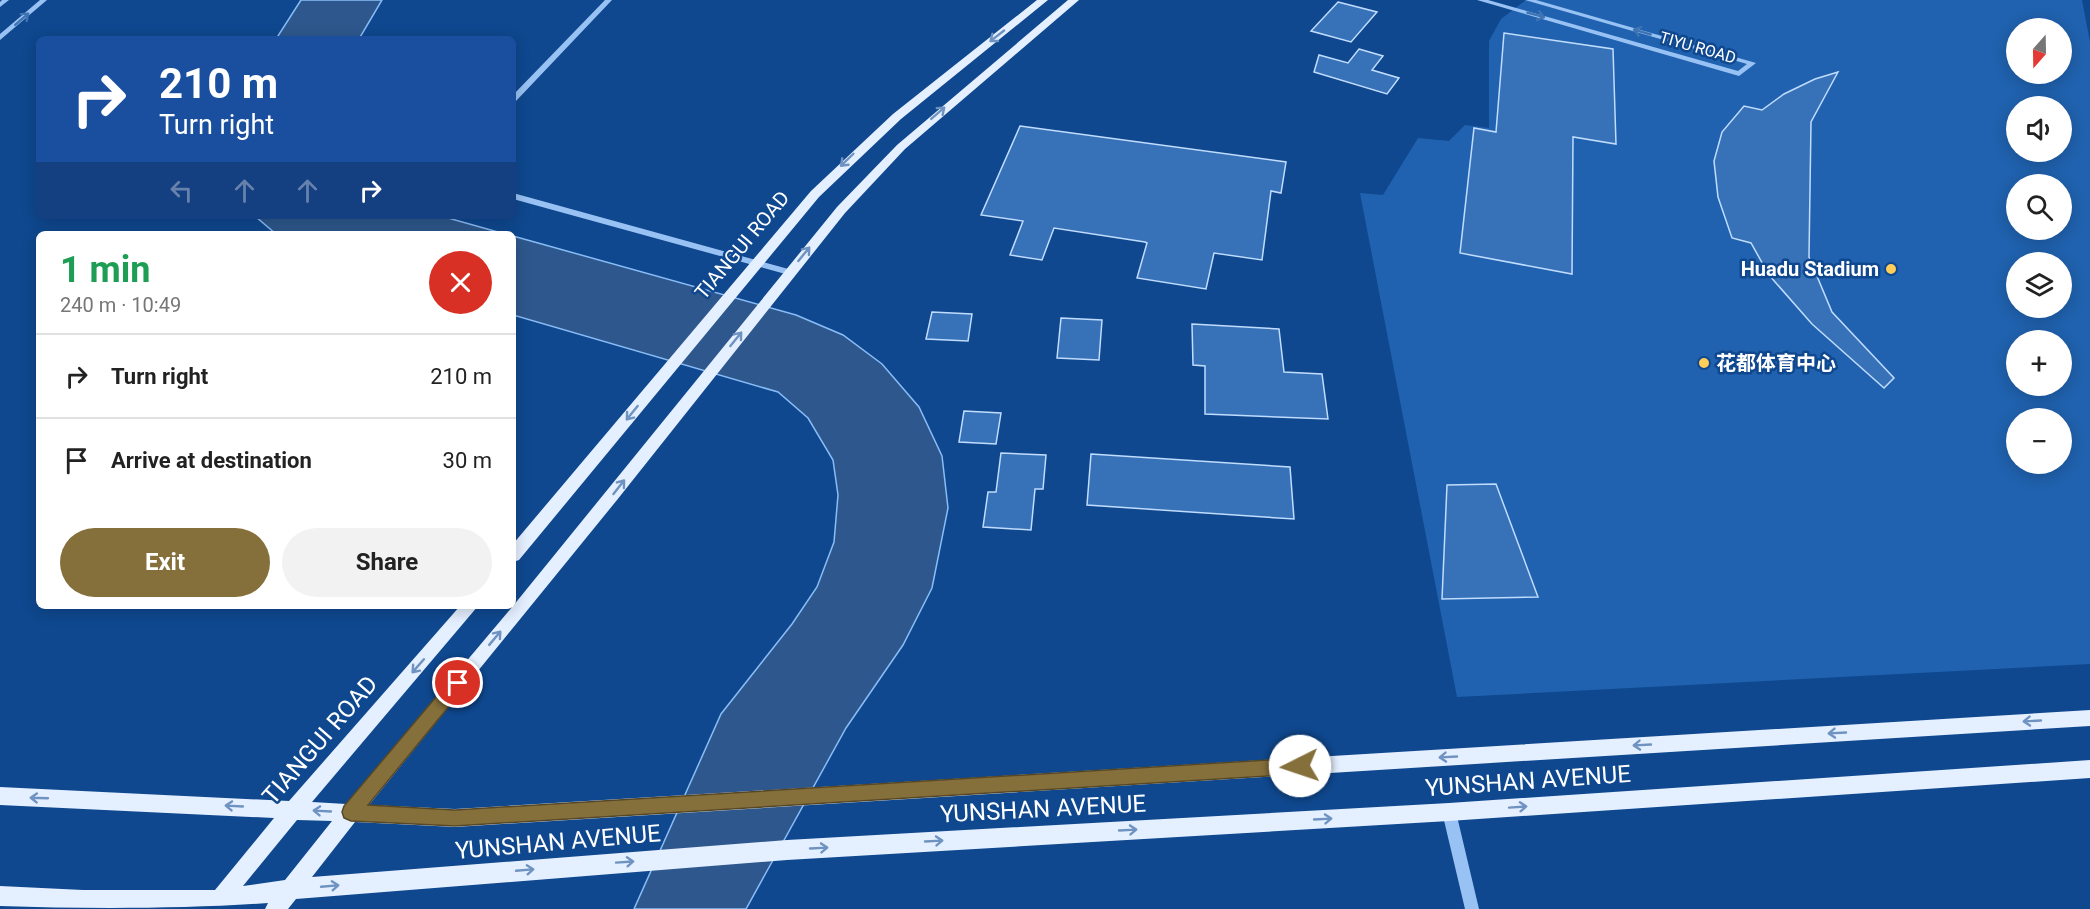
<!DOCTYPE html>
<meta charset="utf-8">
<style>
body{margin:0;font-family:Roboto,"Noto Sans SC",sans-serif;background:#f2f2f2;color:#222;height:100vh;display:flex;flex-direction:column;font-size:22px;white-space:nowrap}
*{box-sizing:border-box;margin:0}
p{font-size:20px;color:#767676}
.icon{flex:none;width:33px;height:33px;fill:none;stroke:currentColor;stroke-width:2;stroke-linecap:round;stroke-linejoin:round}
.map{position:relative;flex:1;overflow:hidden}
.details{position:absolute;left:36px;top:231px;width:480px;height:378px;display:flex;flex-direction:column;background:#fff;border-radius:9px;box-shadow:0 3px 15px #0003}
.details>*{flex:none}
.guide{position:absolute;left:36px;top:36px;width:480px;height:183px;border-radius:9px;box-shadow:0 3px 15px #0003;background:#1a4fa0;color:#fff;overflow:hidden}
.needle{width:39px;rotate:200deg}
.buttons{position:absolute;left:2006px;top:18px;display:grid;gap:12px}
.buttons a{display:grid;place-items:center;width:66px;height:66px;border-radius:50%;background:#fff;box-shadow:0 3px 15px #0003;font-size:30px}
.pin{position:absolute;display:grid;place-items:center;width:51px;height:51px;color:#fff;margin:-26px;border:3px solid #fff;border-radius:50%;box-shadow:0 2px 6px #0007}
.me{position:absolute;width:66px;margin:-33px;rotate:266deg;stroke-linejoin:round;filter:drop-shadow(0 0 4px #0008)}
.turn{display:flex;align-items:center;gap:21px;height:126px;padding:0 24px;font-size:27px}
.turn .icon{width:78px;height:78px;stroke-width:2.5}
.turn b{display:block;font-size:42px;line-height:51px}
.lanes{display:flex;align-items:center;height:57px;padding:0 24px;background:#0003;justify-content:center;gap:30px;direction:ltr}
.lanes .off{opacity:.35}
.round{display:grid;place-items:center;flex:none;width:63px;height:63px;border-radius:32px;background:#f2f2f2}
.headline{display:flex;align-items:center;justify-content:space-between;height:102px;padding:0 24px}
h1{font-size:36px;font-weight:700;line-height:45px;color:#1e9e55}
.cta{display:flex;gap:12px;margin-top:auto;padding:12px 24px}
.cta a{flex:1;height:69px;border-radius:36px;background:#856f3b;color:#fff;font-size:24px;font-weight:700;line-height:69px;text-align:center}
.cta a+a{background:#f2f2f2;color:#222}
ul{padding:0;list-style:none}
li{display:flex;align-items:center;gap:18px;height:84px;padding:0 24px;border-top:2px solid #e0e0e0}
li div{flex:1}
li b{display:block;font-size:22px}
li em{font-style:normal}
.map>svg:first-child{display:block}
</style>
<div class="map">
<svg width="2090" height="909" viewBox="0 0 2090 909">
<rect width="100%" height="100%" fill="#0f488f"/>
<!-- green -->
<path fill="#2062af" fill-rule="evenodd" d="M 1526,0 L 2082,0 L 2090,42 L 2090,664 L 1457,697 L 1360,193 L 1383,195 L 1418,138 L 1449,141 L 1465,125 L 1489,128 L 1489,41 L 1501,19 ZM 2016,28 L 2061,28 L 2061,74 L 2016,74 ZM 2016,106 L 2061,106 L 2061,152 L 2016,152 ZM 2016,184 L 2061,184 L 2061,230 L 2016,230 ZM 2016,262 L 2061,262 L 2061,308 L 2016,308 ZM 2016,340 L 2061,340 L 2061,386 L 2016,386 ZM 2016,418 L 2061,418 L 2061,464 L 2016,464 Z"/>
<!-- water -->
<path fill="#2e588d" stroke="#89bdf7" stroke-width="1.5" d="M 301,0 L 382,0 L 359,39 L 276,39 Z
M 255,216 L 441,216 L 505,234 L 276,234 Z
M 513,236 L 796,315 L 843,335 L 882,364 L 919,407 L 942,456 L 948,508 L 932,588 L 903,645 L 846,728 L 746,909 L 634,909 L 721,714 L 792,624 L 817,587 L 834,542 L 838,495 L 833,460 L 808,418 L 778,392 L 513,315 Z"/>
<!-- building -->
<path fill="#3772b9" stroke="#c0dcfe" stroke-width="1.5" d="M 1338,2 L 1377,12 L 1351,42 L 1311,31 Z
M 1504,33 L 1613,49 L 1616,144 L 1573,137 L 1572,274 L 1460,253 L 1474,128 L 1496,132 Z
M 1359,49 L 1383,56 L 1372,70 L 1399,78 L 1387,94 L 1314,72 L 1319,55 L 1348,63 Z
M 1838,72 L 1811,122 L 1809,257 L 1832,312 L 1894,378 L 1884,388 L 1812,324 L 1769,275 L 1751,243 L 1732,238 L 1718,197 L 1714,161 L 1722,132 L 1744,106 L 1762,110 L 1784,94 L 1815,79 Z
M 1020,126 L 1286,162 L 1281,193 L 1271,191 L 1262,260 L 1214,253 L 1206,289 L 1137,278 L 1147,243 L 1145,242 L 1054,228 L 1042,260 L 1010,255 L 1023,221 L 981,215 Z
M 932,312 L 972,314 L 968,341 L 926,339 Z
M 1061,318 L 1102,320 L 1099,360 L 1057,358 Z
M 1192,324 L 1279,329 L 1284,372 L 1322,374 L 1328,419 L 1205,414 L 1205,366 L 1193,365 Z
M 964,411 L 1001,413 L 996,444 L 959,442 Z
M 1001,453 L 1046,455 L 1043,489 L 1035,489 L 1031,530 L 983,527 L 988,492 L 996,492 Z
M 1091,454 L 1290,467 L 1294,519 L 1087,505 Z
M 1496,484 L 1538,597 L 1442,599 L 1447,485 Z"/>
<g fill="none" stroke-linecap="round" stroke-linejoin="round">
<!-- minor -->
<path fill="#98c2f3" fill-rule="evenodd" d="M 2,0 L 9,0 L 0,7 L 0,2 Z
M 40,0 L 47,0 L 0,40 L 0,34 Z
M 605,0 L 612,0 L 516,101 L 513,101 L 513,95 Z
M 1477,0 L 1488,0 L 1738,71 L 1747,64 L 1525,0 L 1536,0 L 1756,63 L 1739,76 Z
M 513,193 L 792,270 L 794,272 L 789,275 L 513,199 Z
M 1449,806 L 1454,807 L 1456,812 L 1479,909 L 1465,909 L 1442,812 L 1444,807 Z"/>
<!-- major -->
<path fill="#e4efff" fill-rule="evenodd" d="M 1037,0 L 1048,0 L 901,119 L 819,197 L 519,560 L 513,562 L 513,544 L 811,191 L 893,114 Z
M 1068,0 L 1079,0 L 905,149 L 845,213 L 617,500 L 369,805 L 455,809 L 2090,710 L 2090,726 L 455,827 L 355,822 L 312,877 L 787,840 L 1449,803 L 2090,760 L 2090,778 L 1449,821 L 787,860 L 296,899 L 288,909 L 265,909 L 268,903 C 183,909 86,909 0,906 L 0,886 L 83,890 L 215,890 L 274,818 L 0,805 L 0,787 L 289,801 L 460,606 L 478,606 L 312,802 L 346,804 L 513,606 L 837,207 L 897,145 ZM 297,820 L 332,821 L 285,880 L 243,886 Z"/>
</g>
<!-- one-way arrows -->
<defs><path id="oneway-shaft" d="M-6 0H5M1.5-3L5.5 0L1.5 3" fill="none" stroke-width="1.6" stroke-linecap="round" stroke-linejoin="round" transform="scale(1.5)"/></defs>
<g stroke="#3f73b2">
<use href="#oneway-shaft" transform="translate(1536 15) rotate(15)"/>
<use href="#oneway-shaft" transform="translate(22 19) rotate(-41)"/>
<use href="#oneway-shaft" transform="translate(1642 32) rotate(-164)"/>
</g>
<g stroke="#6f93c1">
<use href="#oneway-shaft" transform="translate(997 36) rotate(142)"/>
<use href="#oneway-shaft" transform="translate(938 113) rotate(-41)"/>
<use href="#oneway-shaft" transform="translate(847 160) rotate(136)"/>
<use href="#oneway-shaft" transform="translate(804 254) rotate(-51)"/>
<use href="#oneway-shaft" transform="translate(736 339) rotate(-51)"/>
<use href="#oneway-shaft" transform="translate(632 413) rotate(129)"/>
<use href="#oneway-shaft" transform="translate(619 487) rotate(-52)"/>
<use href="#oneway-shaft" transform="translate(495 638) rotate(-50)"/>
<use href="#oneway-shaft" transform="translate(418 666) rotate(131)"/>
<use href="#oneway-shaft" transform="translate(2032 721) rotate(177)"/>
<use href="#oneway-shaft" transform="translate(1837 733) rotate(177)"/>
<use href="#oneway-shaft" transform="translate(1642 745) rotate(177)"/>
<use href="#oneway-shaft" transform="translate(1448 757) rotate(177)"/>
<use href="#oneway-shaft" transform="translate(39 798) rotate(-178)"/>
<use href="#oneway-shaft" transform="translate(234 806) rotate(-177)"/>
<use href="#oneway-shaft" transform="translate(1518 807) rotate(-4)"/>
<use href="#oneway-shaft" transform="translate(322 811) rotate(-177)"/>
<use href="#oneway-shaft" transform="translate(1323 819) rotate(-3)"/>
<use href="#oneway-shaft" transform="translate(1128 830) rotate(-3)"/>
<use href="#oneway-shaft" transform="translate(934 841) rotate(-3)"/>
<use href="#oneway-shaft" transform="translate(819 848) rotate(-3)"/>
<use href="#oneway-shaft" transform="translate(625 862) rotate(-4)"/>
<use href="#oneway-shaft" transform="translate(525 870) rotate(-5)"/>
<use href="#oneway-shaft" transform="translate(330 886) rotate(-5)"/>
</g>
<!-- route -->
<path fill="#856f3b" stroke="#564826" stroke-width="1.5" d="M 458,676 L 464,678 L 466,683 L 464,688 L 368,805 L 455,810 L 1300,758 L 1306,760 L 1308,766 L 1306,772 L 1300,774 L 455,826 L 351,821 L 344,818 L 342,812 L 344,806 L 452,678 Z"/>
<!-- markers -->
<g fill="#ffce5a" stroke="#0f488f" stroke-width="2">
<circle cx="1891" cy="269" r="6"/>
<circle cx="1704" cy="363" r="6"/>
</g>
<g text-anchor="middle" stroke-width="5" stroke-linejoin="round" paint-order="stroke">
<!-- far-street labels -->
<g font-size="16" fill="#fff" stroke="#0f488f">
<text transform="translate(1698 47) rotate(16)" y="6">TIYU ROAD</text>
</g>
<!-- street labels -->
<g font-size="20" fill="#fff" stroke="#0f488f">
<text transform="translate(742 245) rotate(-50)" y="7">TIANGUI ROAD</text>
</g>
<!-- poi labels -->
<g font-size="20" font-weight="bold" fill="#fff" stroke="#0f488f" text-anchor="end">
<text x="1879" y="276">Huadu Stadium</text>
<text x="1716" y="370" text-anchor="start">花都体育中心</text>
</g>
<!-- near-street labels -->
<g font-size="24" fill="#fff" stroke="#0f488f">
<text transform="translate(320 740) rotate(-49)" y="8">TIANGUI ROAD</text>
<text transform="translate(1528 781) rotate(-4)" y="8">YUNSHAN AVENUE</text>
<text transform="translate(1043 809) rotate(-3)" y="8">YUNSHAN AVENUE</text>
<text transform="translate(558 842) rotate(-5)" y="8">YUNSHAN AVENUE</text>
</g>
</g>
</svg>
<div class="buttons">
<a><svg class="needle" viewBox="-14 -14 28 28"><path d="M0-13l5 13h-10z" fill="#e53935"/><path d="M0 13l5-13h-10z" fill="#767676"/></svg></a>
<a><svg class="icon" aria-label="sound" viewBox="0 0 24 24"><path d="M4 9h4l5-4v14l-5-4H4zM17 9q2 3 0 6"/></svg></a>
<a><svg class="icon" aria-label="search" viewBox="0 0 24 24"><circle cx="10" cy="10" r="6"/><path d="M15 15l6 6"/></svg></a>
<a><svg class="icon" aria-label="layers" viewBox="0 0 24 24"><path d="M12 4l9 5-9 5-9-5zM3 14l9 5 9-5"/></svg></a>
<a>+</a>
<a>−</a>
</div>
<div class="pin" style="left:458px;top:683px;background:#d93025"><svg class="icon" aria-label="arrive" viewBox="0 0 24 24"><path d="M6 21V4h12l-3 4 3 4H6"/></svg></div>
<svg class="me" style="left:1300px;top:766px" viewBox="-20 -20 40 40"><circle r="19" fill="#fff"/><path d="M0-13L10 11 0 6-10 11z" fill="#856f3b"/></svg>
<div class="guide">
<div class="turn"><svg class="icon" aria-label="right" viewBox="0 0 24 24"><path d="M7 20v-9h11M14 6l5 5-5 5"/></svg><div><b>210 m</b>Turn right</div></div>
<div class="lanes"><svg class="icon off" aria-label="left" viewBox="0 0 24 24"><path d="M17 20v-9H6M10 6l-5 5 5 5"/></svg><svg class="icon off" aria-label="ahead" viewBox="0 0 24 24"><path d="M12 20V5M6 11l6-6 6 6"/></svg><svg class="icon off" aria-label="ahead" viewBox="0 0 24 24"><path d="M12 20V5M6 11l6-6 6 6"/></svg><svg class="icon" aria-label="right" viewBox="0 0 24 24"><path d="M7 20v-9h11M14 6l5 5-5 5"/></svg></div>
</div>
<section class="details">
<div class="headline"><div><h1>1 min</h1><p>240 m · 10:49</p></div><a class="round" style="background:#d93025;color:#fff"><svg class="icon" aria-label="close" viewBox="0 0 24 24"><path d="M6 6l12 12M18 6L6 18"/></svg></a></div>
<ul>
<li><svg class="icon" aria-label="right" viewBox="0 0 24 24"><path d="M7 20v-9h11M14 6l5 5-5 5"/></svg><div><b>Turn right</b></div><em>210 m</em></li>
<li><svg class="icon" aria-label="arrive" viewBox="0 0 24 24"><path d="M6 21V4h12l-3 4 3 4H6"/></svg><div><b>Arrive at destination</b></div><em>30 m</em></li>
</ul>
<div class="cta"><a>Exit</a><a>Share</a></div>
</section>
</div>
